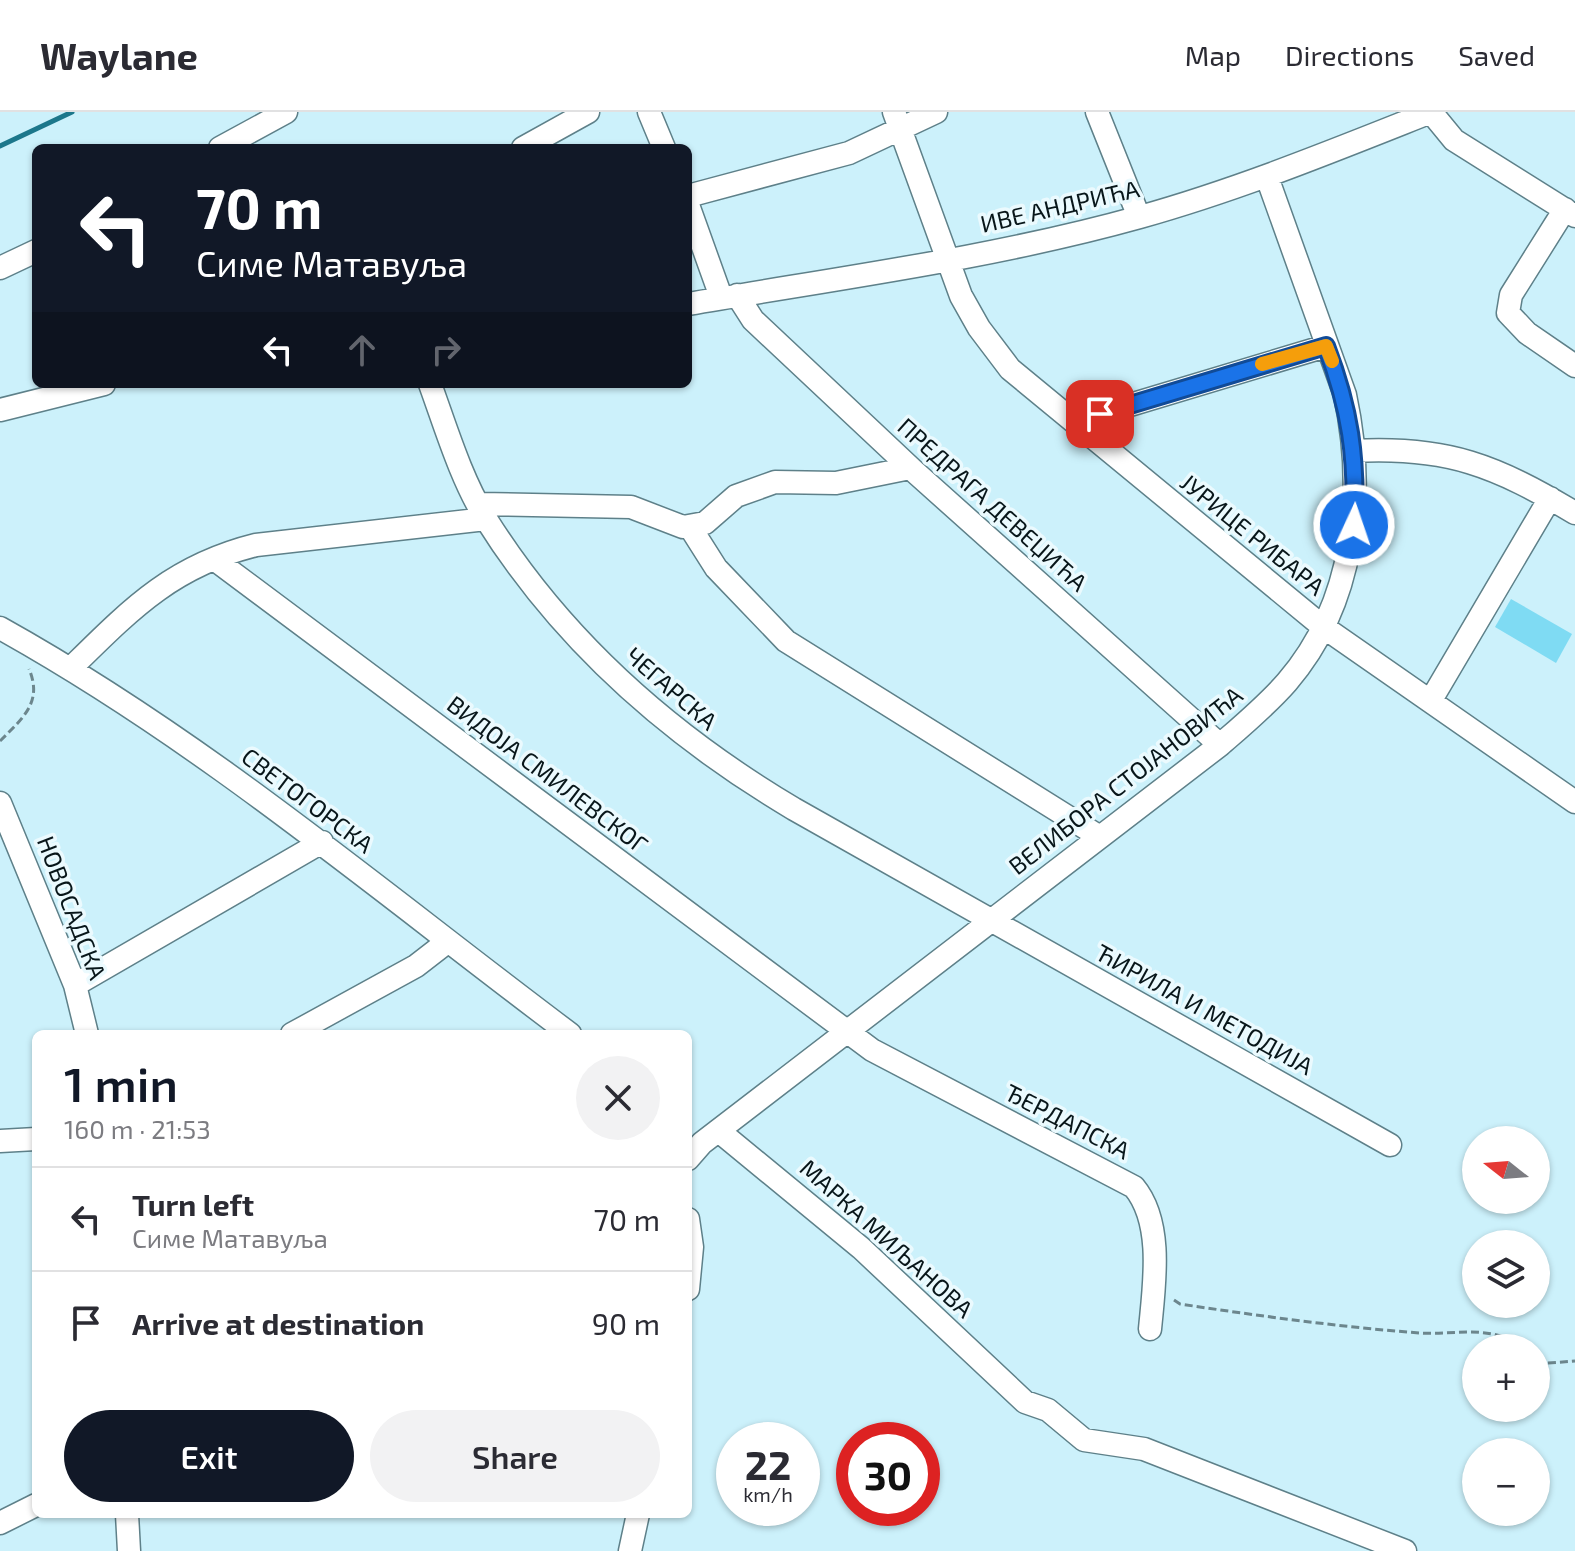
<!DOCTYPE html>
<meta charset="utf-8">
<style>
body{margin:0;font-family:"Exo 2",sans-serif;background:#f2f2f3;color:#2b2b33;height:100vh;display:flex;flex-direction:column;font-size:30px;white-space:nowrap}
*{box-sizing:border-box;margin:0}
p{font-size:26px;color:#7c7c81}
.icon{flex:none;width:44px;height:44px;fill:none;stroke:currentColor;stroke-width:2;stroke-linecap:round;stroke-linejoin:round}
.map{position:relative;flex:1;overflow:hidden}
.sheet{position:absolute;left:32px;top:918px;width:660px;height:488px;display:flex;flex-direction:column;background:#fff;border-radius:12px;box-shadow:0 2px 6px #0004}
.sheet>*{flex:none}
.banner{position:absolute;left:32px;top:32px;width:660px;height:244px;border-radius:12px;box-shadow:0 2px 6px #0004;background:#111827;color:#fff;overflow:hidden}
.needle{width:52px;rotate:287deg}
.controls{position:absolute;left:1462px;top:1014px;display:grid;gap:16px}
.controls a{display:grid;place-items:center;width:88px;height:88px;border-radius:50%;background:#fff;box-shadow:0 2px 6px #0004;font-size:40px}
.speed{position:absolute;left:716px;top:1310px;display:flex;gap:16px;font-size:40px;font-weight:700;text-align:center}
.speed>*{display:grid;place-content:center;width:104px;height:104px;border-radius:50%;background:#fff;box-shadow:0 2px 6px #0004;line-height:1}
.speed small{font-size:20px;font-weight:400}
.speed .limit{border:12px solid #d22;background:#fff;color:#111}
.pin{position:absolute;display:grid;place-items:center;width:68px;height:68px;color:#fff;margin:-34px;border-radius:16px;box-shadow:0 4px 12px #0006}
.me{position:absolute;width:88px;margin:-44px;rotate:3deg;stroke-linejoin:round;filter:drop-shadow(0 0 6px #0008)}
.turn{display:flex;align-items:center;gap:28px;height:168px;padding:0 32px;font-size:36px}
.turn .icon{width:104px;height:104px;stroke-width:2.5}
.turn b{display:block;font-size:56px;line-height:68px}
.lanes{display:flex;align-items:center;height:76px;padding:0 32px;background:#0003;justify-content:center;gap:40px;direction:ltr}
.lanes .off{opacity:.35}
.round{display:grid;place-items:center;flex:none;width:84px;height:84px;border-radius:42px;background:#f2f2f3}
.headline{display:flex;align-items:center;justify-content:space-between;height:136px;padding:0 32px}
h1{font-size:48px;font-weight:600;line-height:60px;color:#111827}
.button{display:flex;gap:16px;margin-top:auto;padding:16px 32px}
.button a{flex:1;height:92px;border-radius:48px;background:#111827;color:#fff;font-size:32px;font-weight:600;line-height:92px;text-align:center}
.button a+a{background:#f2f2f3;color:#2b2b33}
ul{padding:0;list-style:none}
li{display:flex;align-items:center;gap:24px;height:104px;padding:0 32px;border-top:2px solid #e1e1e2}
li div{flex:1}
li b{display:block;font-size:30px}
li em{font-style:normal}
header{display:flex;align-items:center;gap:48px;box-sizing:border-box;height:112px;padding:0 40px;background:#fff;border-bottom:2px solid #e1e1e2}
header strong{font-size:38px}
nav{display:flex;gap:44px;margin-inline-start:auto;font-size:28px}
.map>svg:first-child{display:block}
</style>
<header>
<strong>Waylane</strong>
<nav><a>Map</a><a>Directions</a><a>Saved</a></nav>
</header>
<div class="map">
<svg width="1575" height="1439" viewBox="0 0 1575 1439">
<rect width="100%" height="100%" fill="#ccf1fb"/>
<!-- green -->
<path fill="#7fdbf3" d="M 1511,487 L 1572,522 L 1556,551 L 1495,515 Z"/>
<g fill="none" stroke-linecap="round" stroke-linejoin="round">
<!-- stream -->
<path stroke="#1c778b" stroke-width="5" d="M 0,34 L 72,0"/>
<!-- minor casing -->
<g stroke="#5e8089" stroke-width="25">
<path id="minor" d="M 649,0 L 664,36
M 894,0 L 961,184 L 979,216 L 1010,257 L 1322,514 L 1575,690
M 1097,0 L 1139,105
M 1431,0 L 1454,28 L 1575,104
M 220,36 L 286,0
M 523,36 L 588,0
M 688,84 L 849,41 L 936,0
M 688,93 L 721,185
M 1565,97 L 1511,183 L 1508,201 L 1527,221 L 1575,254
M 0,156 L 36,139
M 737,183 L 753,208 L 916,361 L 1220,633
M 688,192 C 839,166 993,146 1140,105 C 1240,77 1335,38 1431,0
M 430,272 C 446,316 461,367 486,407 C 563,530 671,624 794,697 L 1390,1033
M 0,298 L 104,272
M 1080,316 L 1100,302 L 1326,234
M 1354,339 C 1448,334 1496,354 1575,401
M 479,392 L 631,395 L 683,415 L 705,411 L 736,384 L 775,370 L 836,371 L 910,356
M 690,415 L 716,456 L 786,529 L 1100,725
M 214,447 L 872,938 L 1134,1075 C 1164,1111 1154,1174 1150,1217
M 0,516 C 205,630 383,782 570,922
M 71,556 C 131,497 172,454 256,433 L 486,407
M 1431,588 L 1550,386
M 0,691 L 75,873 L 87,922
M 75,873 L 322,730
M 292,922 L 416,854 L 447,830
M 720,1020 L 861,1136 L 1025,1290 L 1048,1298 L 1084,1328 L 1144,1337 L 1405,1439
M 0,1029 L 36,1027
M 688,1047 L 702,1031 L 1220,633 C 1243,613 1267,593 1287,570 C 1355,491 1366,381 1345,283 L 1267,65
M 688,1107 L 692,1135 L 688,1177
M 127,1402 L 129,1439
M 0,1411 L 36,1393
M 630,1439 L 638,1402"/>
</g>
<!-- path -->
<path stroke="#6c868d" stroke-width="3" stroke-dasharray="8 4" stroke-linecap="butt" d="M 0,629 C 23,606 43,590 29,557
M 1174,1188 L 1180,1192 C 1260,1204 1340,1215 1420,1221 C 1449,1223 1478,1215 1506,1226 L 1511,1236
M 1536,1252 L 1575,1249"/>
<!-- minor -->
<use href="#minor" stroke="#fff" stroke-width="22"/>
</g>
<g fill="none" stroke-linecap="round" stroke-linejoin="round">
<!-- route casing -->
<g stroke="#114b97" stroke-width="20">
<path id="route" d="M 1100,302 L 1326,234 C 1350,297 1357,345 1354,413"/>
</g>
<!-- route -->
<use href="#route" stroke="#1a73e8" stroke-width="14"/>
<!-- slow -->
<path stroke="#f59e0b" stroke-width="14" d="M 1262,252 L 1326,234 L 1332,249"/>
</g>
<g text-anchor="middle" stroke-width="7" stroke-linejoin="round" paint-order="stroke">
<!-- street labels -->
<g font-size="24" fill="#08161a" stroke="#ebfafe">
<text transform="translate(1060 95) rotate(-13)" y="8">ИВЕ АНДРИЋА</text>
<text transform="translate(992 393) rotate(42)" y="8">ПРЕДРАГА ДЕВЕЏИЋА</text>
<text transform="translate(1252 423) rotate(39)" y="8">ЈУРИЦЕ РИБАРА</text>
<text transform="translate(671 577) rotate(41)" y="8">ЧЕГАРСКА</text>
<text transform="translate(547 663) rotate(37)" y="8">ВИДОЈА СМИЛЕВСКОГ</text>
<text transform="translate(1126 669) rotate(-38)" y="8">ВЕЛИБОРА СТОЈАНОВИЋА</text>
<text transform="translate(307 689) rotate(37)" y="8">СВЕТОГОРСКА</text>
<text transform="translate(71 796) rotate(69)" y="8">НОВОСАДСКА</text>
<text transform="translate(1204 898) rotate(29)" y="8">ЋИРИЛА И МЕТОДИЈА</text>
<text transform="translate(1067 1010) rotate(27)" y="8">ЂЕРДАПСКА</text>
<text transform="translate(886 1127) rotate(42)" y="8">МАРКА МИЉАНОВА</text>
</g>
</g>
</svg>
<div class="controls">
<a><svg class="needle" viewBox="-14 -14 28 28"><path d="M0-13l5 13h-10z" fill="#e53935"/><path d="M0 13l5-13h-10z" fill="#7c7c81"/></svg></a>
<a><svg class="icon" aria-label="layers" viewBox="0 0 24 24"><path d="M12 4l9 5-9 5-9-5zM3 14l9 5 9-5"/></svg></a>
<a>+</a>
<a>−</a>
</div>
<div class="speed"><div>22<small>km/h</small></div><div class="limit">30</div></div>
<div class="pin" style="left:1100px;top:302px;background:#d93025"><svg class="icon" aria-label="arrive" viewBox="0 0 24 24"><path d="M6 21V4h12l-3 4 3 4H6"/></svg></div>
<svg class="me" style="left:1354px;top:413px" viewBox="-20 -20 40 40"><circle r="17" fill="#1a73e8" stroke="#fff" stroke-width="3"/><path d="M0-11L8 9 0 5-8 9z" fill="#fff"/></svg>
<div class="banner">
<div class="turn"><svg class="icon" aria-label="left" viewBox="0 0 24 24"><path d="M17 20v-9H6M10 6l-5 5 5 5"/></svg><div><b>70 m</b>Симе Матавуља</div></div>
<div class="lanes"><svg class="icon" aria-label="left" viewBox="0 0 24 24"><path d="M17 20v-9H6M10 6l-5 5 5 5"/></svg><svg class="icon off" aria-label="ahead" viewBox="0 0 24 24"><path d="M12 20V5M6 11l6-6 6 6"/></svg><svg class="icon off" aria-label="right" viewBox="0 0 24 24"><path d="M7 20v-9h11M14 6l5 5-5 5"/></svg></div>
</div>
<section class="sheet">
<div class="headline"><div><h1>1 min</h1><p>160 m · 21:53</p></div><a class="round"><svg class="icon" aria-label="close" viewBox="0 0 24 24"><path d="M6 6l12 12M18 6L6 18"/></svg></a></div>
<ul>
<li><svg class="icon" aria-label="left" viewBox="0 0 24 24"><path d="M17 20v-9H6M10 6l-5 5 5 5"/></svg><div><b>Turn left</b><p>Симе Матавуља</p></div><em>70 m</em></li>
<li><svg class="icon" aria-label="arrive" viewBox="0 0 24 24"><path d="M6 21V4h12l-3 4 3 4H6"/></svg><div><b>Arrive at destination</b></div><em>90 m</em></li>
</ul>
<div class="button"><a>Exit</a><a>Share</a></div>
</section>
</div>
